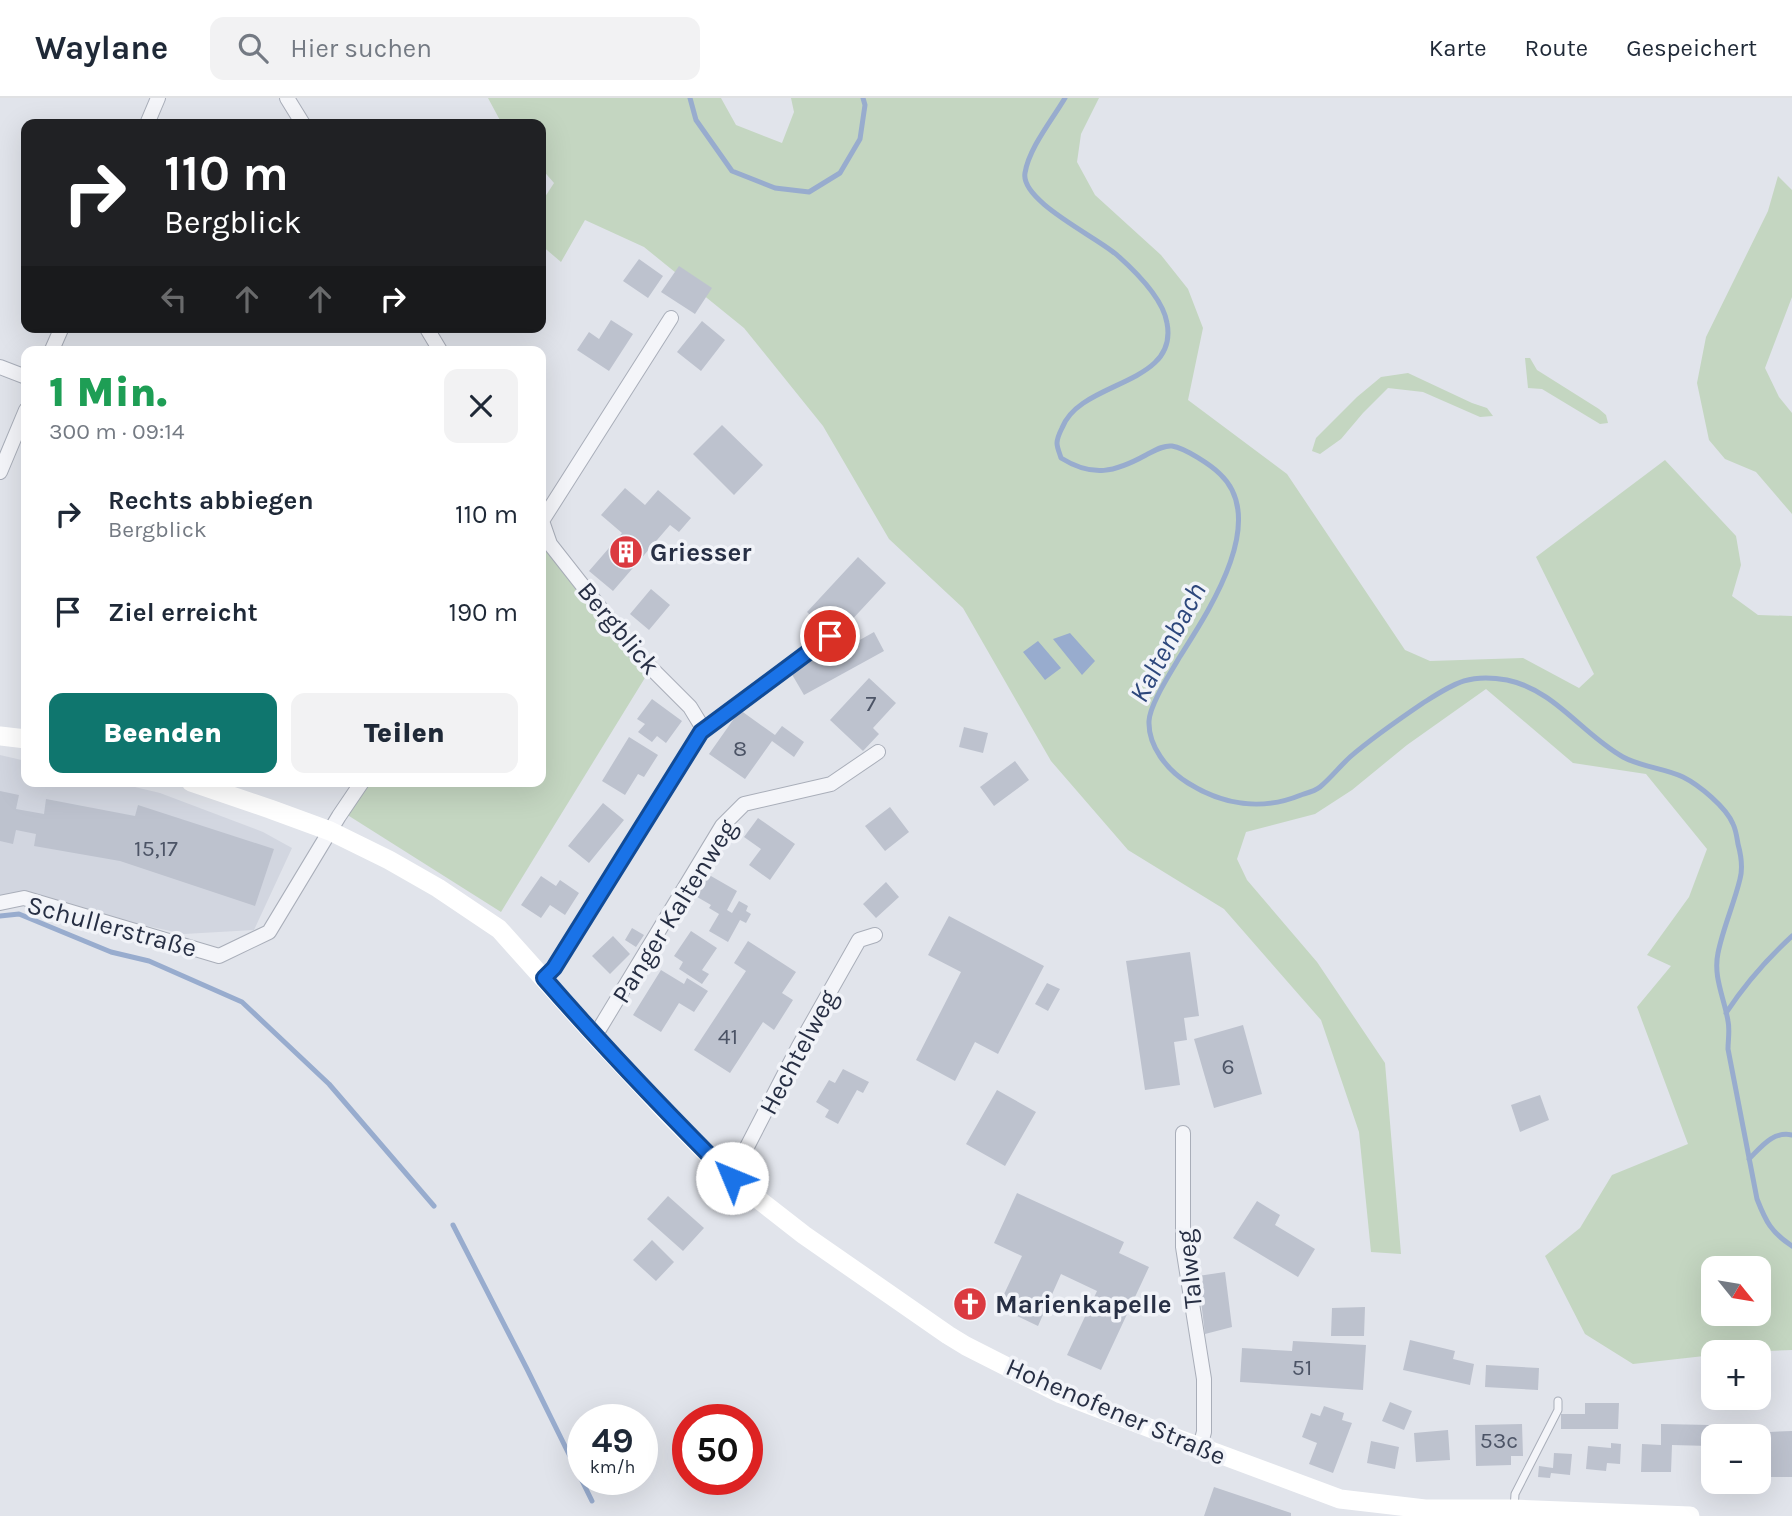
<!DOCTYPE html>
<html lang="de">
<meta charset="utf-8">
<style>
body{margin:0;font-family:Karla,sans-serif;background:#f2f2f3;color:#1f2937;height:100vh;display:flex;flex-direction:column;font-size:26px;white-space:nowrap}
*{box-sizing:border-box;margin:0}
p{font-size:23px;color:#747a83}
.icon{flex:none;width:38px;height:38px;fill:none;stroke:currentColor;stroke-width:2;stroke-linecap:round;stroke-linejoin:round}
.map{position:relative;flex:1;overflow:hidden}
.details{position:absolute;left:21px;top:248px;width:525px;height:441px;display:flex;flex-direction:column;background:#fff;border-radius:14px;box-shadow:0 7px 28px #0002}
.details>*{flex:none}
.top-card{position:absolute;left:21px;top:21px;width:525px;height:214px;border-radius:14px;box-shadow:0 7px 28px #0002;background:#202124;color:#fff;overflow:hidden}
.needle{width:46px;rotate:120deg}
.buttons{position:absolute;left:1701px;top:1158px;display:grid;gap:14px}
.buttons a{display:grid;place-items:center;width:70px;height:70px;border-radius:14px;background:#fff;box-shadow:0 7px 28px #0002;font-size:35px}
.speed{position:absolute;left:567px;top:1306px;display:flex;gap:14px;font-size:35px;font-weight:700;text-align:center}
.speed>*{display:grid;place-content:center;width:91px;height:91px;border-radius:50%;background:#fff;box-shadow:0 7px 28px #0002;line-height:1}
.speed small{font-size:18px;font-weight:400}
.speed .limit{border:10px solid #d22;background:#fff;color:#111}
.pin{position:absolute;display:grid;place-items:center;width:60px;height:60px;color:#fff;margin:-30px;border:4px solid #fff;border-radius:50%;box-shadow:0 2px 7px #0007}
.me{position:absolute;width:77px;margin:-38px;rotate:315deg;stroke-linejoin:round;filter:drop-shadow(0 0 5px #0008)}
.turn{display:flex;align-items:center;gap:24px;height:147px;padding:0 28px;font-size:32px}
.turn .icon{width:91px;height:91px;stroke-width:2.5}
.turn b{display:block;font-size:49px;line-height:60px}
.lanes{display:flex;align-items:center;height:66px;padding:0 28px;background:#0003;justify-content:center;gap:35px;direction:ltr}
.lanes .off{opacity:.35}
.round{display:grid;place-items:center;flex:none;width:74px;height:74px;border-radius:14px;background:#f2f2f3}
.headline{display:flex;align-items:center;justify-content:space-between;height:119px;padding:0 28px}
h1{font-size:42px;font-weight:800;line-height:52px;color:#1e9e55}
.primary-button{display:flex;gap:14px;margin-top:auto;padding:14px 28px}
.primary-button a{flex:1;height:80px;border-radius:14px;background:#0f766e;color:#fff;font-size:28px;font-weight:800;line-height:80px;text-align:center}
.primary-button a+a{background:#f2f2f3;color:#1f2937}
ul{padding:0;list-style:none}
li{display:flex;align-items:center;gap:21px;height:98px;padding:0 28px}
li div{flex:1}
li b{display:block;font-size:26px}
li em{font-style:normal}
header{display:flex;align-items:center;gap:42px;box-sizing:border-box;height:98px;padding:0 35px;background:#fff;border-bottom:2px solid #e0e1e3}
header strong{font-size:33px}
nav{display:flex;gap:38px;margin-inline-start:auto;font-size:24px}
.search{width:490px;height:63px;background:#f2f2f3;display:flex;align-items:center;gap:18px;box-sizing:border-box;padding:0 24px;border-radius:14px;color:#747a83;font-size:26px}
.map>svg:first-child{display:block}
</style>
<header>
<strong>Waylane</strong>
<div class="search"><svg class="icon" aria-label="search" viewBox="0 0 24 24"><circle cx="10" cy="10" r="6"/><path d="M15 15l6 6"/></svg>Hier suchen</div>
<nav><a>Karte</a><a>Route</a><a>Gespeichert</a></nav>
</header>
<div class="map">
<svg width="1792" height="1418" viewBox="0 0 1792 1418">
<rect width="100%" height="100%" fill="#e1e4eb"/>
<!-- built -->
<path fill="#d2d6e0" d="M 0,657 L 26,663 L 26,684 L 114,684 L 160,695 L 263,734 L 292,750 L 254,832 L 184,836 L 28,802 L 0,804 Z"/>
<!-- green -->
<path fill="#c4d6c1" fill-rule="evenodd" d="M 488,0 L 721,0 L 736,27 L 782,45 L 794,14 L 791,0 L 1099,0 L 1081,36 L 1077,64 L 1095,97 L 1161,157 L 1188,191 L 1203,230 L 1188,302 L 1287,376 L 1405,552 L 1430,563 L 1523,560 L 1579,590 L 1594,576 L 1536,459 L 1665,362 L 1736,438 L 1741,467 L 1732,498 L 1758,517 L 1792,518 L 1792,1252 L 1713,1255 L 1713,1257 L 1633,1266 L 1585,1236 L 1545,1158 L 1580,1130 L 1612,1077 L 1688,1046 L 1637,909 L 1671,868 L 1647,857 L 1689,799 L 1707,751 L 1646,676 L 1573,665 L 1486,591 L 1407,647 L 1352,692 L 1315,716 L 1246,734 L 1237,761 L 1247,782 L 1317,864 L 1385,965 L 1401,1156 L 1371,1154 L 1359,1034 L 1321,922 L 1224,811 L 1128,752 L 1051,663 L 963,510 L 889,441 L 823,328 L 744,230 L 644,149 L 585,122 L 561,164 L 541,147 L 541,105 L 554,85 L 541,70 L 541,26 L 502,26 ZM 1713,1171 L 1759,1171 L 1759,1216 L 1713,1216 Z
M 1778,78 L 1792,92 L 1792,199 L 1765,270 L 1779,299 L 1792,315 L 1792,416 L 1756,374 L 1725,361 L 1709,342 L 1697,285 L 1706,239 L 1768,113 Z
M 1525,260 L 1530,260 L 1537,272 L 1599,311 L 1606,317 L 1608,325 L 1600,326 L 1542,291 L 1528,290 Z
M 1408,275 L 1472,305 L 1487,310 L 1493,318 L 1480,319 L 1423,294 L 1388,290 L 1363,315 L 1341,341 L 1320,356 L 1312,353 L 1316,340 L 1357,299 L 1381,279 Z
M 541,418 L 550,446 L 651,570 L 501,814 L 338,711 L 356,684 L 541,684 Z"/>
<!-- water -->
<path fill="#98acce" d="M 1070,535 L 1095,563 L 1082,577 L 1053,541 Z
M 1038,543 L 1061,570 L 1045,582 L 1023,554 Z"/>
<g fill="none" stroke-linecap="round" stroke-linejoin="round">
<!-- stream -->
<path stroke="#98acce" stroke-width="5" d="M 690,0 L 696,22 L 732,73 L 775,90 L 809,94 L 840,75 L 860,41 L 865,7 L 863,0
M 1065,0 C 1052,22 1029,50 1025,75 C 1020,103 1097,139 1117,157 C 1135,173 1163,200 1167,225 C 1179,288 1080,282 1062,330 C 1060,334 1057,340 1057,345 C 1057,350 1060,356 1061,360 C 1093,380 1115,374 1146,357 C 1154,353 1163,347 1172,348 C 1185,350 1211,367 1220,376 C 1270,423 1206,517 1179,560 C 1170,576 1150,606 1149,623 C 1148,648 1167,672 1188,685 C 1223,707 1262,713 1301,697 C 1307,695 1315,693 1320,689 C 1331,680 1340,668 1350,659 C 1373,639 1398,622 1423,605 C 1455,585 1469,575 1507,582 C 1555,592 1582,636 1623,659 C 1641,669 1664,670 1683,679 C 1699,687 1726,709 1733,726 C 1736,732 1737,740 1738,746 C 1741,757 1743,770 1740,781 C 1734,806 1723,830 1718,855 C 1713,879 1724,899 1728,923 C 1730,932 1728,942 1728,951 L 1757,1101 C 1766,1124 1771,1134 1792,1148
M 0,818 L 19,816 L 111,854 L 149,863 L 242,904 L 329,986 L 434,1108
M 1726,915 C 1745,886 1767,861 1792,838
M 1749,1061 C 1762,1048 1773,1033 1792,1037
M 453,1127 L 527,1271 L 592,1403"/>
</g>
<!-- building -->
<path fill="#bdc2ce" d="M 639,161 L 663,178 L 648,200 L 623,183 Z
M 679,168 L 712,190 L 695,216 L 661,194 Z
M 611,222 L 633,236 L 609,273 L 577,252 L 589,234 L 599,241 Z
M 702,223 L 725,242 L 701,273 L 677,254 Z
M 722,327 L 763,367 L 734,397 L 693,356 Z
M 625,390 L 645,407 L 658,392 L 691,420 L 679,434 L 670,427 L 613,493 L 589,473 L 622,435 L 601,417 Z
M 858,459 L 886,485 L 835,540 L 807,514 Z
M 651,491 L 670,507 L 649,532 L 630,516 Z
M 874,534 L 884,553 L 804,597 L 790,573 L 821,556 L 824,562 Z
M 869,580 L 896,605 L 873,630 L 879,636 L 863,653 L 830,622 Z
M 652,601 L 682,623 L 666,645 L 657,638 L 652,644 L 638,634 L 645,626 L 637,621 Z
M 740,612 L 775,637 L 782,628 L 804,644 L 794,659 L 772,643 L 745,681 L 709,656 Z
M 964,629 L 988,635 L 983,655 L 959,649 Z
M 629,639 L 658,657 L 644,679 L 638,676 L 625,697 L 602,683 Z
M 1015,663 L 1029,682 L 994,708 L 980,689 Z
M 0,693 L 19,697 L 16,711 L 44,716 L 46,701 L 135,718 L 138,707 L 274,751 L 255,808 L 120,763 L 34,748 L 36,736 L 16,732 L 13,746 L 0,743 Z
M 603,705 L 624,722 L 589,765 L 568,748 Z
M 890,709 L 909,734 L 885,753 L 865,728 Z
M 758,720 L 795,746 L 770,782 L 749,767 L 761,751 L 744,739 Z
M 704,774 L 737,793 L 727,812 L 732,815 L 739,803 L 748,808 L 746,813 L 751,816 L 746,825 L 740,822 L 728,844 L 709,833 L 719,816 L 709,810 L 711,807 L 692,796 Z
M 541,778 L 556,788 L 560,782 L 579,795 L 565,817 L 550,807 L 541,820 L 521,807 Z
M 886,784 L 899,799 L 876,820 L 863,806 Z
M 949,818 L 1044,868 L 998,956 L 975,944 L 955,983 L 916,962 L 961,874 L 928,857 Z
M 632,830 L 644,837 L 636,849 L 625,842 Z
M 691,833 L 717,850 L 702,872 L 709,876 L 702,886 L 679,871 L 683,864 L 674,858 Z
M 613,838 L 630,856 L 610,876 L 592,858 Z
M 748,843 L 796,874 L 782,895 L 793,902 L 774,932 L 763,924 L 730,975 L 694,952 L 746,873 L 734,865 Z
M 1190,854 L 1199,918 L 1184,920 L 1187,942 L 1174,944 L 1180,987 L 1145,992 L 1126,863 Z
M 661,872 L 684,886 L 687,880 L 708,893 L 694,914 L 679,905 L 661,934 L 633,917 Z
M 1047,885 L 1060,891 L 1048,913 L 1035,906 Z
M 1243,927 L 1262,996 L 1214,1010 L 1194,941 Z
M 843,971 L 869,984 L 863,995 L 857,992 L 838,1026 L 825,1019 L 829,1012 L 816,1004 L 829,982 L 835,985 Z
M 997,992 L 1036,1014 L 1005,1068 L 966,1046 Z
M 1540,997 L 1549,1022 L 1520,1034 L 1511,1007 Z
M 1017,1095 L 1124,1144 L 1119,1155 L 1149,1169 L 1101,1272 L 1067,1257 L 1097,1193 L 1061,1176 L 1038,1228 L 998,1209 L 1022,1158 L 994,1145 Z
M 668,1098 L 704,1130 L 683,1153 L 647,1121 Z
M 1257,1103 L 1280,1117 L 1275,1127 L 1315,1151 L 1298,1179 L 1233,1140 Z
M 652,1142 L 674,1164 L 656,1183 L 633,1162 Z
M 1225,1174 L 1232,1229 L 1205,1236 L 1198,1178 Z
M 968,1196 L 979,1202 L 971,1216 L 960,1211 Z
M 1365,1209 L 1364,1238 L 1331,1238 L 1332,1210 Z
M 1410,1242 L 1455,1253 L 1453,1261 L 1474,1266 L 1470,1287 L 1403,1272 Z
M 1293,1243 L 1366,1247 L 1363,1292 L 1240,1284 L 1242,1250 L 1292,1253 Z
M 1486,1267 L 1539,1270 L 1538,1292 L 1485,1289 Z
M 1390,1304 L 1412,1313 L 1404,1332 L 1382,1323 Z
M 1585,1305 L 1619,1305 L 1618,1331 L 1561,1331 L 1561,1316 L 1585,1316 Z
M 1324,1308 L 1344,1315 L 1342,1322 L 1352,1325 L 1333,1375 L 1309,1366 L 1317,1345 L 1302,1339 L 1311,1315 L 1320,1318 Z
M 1522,1326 L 1523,1358 L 1511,1358 L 1511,1367 L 1476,1368 L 1475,1327 Z
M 1661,1326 L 1710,1327 L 1710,1341 L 1713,1341 L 1713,1380 L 1709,1380 L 1710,1348 L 1672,1347 L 1671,1374 L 1641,1374 L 1642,1346 L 1661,1347 Z
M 1448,1332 L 1450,1362 L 1416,1364 L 1414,1335 Z
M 1792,1333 L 1792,1379 L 1770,1379 L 1769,1334 Z
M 1371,1343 L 1399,1349 L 1395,1371 L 1367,1365 Z
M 1611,1345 L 1621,1346 L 1620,1366 L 1607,1365 L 1606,1373 L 1586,1371 L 1588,1348 L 1611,1350 Z
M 1554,1355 L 1572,1356 L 1570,1377 L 1551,1375 L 1550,1380 L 1538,1379 L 1539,1368 L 1553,1370 Z
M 1214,1389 L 1291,1415 L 1291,1418 L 1204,1418 Z"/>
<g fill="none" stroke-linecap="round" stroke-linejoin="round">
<!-- lane casing -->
<g stroke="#a9aeb9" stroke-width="9">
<path id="lane" d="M 1514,1411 L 1515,1396 L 1558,1312 L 1558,1303"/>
</g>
<!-- street casing -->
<g stroke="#a9aeb9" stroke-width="16">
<path id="street" d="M 287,0 L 303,26
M 147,26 L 158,0
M 671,220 L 542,423 L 550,446 L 634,553 L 690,609 L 704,632
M 426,229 L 441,254
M 51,254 L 62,229
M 0,269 L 26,279
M 0,374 L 26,312
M 0,805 L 24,800 L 219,858 L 269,834 L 339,718 L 362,684
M 544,880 L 554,870 L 701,634 L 830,538
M 595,938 L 722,728 L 744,706 L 831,686 L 878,654
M 1183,1035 L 1183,1149 L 1204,1281 L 1204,1334 L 1200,1348
M 731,1080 L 799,948 L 859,842 L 875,837"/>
</g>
<!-- lane -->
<use href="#lane" stroke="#f4f5f9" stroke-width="7"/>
<!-- street -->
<use href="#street" stroke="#f4f5f9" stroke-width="14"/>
<!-- secondary -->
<path stroke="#fff" stroke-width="19" d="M 0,638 L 26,641
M 191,684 L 270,711 L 330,733 L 389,762 L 438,790 L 499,831 L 595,938 L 666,1014 L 731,1080 L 804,1137 L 948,1237 L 966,1248 L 1061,1296 L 1160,1334 L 1340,1401 L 1425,1411 L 1514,1411 L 1690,1418"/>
</g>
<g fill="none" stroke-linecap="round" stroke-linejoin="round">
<!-- route casing -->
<g stroke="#114b97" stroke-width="18">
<path id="route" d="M 732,1080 C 667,1015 604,949 544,880 L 554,870 L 701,634 L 830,538"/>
</g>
<!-- route -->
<use href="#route" stroke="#1a73e8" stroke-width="12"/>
</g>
<!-- icons -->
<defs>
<g id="building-disc" transform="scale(1.75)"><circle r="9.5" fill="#db3a40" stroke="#f1f3f8"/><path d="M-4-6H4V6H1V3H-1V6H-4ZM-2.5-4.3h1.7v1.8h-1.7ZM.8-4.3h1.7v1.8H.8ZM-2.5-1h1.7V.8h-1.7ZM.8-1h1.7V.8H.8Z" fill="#fff"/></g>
<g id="church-disc" transform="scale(1.75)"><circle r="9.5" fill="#db3a40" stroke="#f1f3f8"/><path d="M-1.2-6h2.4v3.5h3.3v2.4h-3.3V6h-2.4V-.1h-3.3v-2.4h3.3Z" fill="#fff"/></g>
</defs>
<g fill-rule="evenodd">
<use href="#building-disc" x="626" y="454"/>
<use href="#church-disc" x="970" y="1206"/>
</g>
<g text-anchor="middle" stroke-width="7" stroke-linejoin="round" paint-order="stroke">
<!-- number labels -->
<g font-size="23" fill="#4c5466">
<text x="871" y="613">7</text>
<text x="740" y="658">8</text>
<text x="156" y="758">15,17</text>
<text x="728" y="946">41</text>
<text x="1228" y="976">6</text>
<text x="1302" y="1277">51</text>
<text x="1499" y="1350">53c</text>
</g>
<!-- poi labels -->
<g font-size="26" font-weight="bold" fill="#272f44" stroke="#f1f3f8" text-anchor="start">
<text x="650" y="463">Griesser</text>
<text x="995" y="1215">Marienkapelle</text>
</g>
<!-- street labels -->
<g font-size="26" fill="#272f44" stroke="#f1f3f8">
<text transform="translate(619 530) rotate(50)" y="9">Bergblick</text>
<text transform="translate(674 813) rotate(-58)" y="9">Panger Kaltenweg</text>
<text transform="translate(112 828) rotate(15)" y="9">Schullerstraße</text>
<text transform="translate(798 954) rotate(-62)" y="9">Hechtelweg</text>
<text transform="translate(1189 1171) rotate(-96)" y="9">Talweg</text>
<text transform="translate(1116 1313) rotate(23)" y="9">Hohenofener Straße</text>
</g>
<!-- water labels -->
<g font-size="28" font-style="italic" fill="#2d477c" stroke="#f1f3f8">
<text transform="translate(1167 544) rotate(-62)" y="10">Kaltenbach</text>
</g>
</g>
</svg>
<div class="buttons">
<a><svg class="needle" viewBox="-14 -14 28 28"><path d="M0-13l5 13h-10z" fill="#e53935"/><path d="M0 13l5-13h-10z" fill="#747a83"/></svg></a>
<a>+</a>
<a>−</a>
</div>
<div class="speed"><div>49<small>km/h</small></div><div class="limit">50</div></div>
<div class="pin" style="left:830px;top:538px;background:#d93025"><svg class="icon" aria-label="arrive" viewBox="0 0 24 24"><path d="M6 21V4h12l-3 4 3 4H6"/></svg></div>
<svg class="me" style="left:732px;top:1080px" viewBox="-20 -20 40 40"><circle r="19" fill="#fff"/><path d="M0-13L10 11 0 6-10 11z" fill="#1a73e8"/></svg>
<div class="top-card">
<div class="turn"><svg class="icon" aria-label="right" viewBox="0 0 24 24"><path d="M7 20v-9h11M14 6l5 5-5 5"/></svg><div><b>110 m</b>Bergblick</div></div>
<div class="lanes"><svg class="icon off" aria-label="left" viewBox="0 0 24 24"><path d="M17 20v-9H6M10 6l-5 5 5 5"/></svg><svg class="icon off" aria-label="ahead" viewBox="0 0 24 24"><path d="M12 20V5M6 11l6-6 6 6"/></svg><svg class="icon off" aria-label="ahead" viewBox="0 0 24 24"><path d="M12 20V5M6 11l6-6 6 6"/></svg><svg class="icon" aria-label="right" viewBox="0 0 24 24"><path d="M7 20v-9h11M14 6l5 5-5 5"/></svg></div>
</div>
<section class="details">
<div class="headline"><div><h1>1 Min.</h1><p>300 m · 09:14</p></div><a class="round"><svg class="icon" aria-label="close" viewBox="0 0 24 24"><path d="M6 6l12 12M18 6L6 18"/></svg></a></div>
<ul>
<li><svg class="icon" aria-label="right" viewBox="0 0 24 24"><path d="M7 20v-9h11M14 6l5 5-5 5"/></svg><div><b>Rechts abbiegen</b><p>Bergblick</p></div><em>110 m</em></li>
<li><svg class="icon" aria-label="arrive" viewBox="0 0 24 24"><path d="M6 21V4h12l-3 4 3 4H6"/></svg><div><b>Ziel erreicht</b></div><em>190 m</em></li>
</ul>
<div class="primary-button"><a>Beenden</a><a>Teilen</a></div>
</section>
</div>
